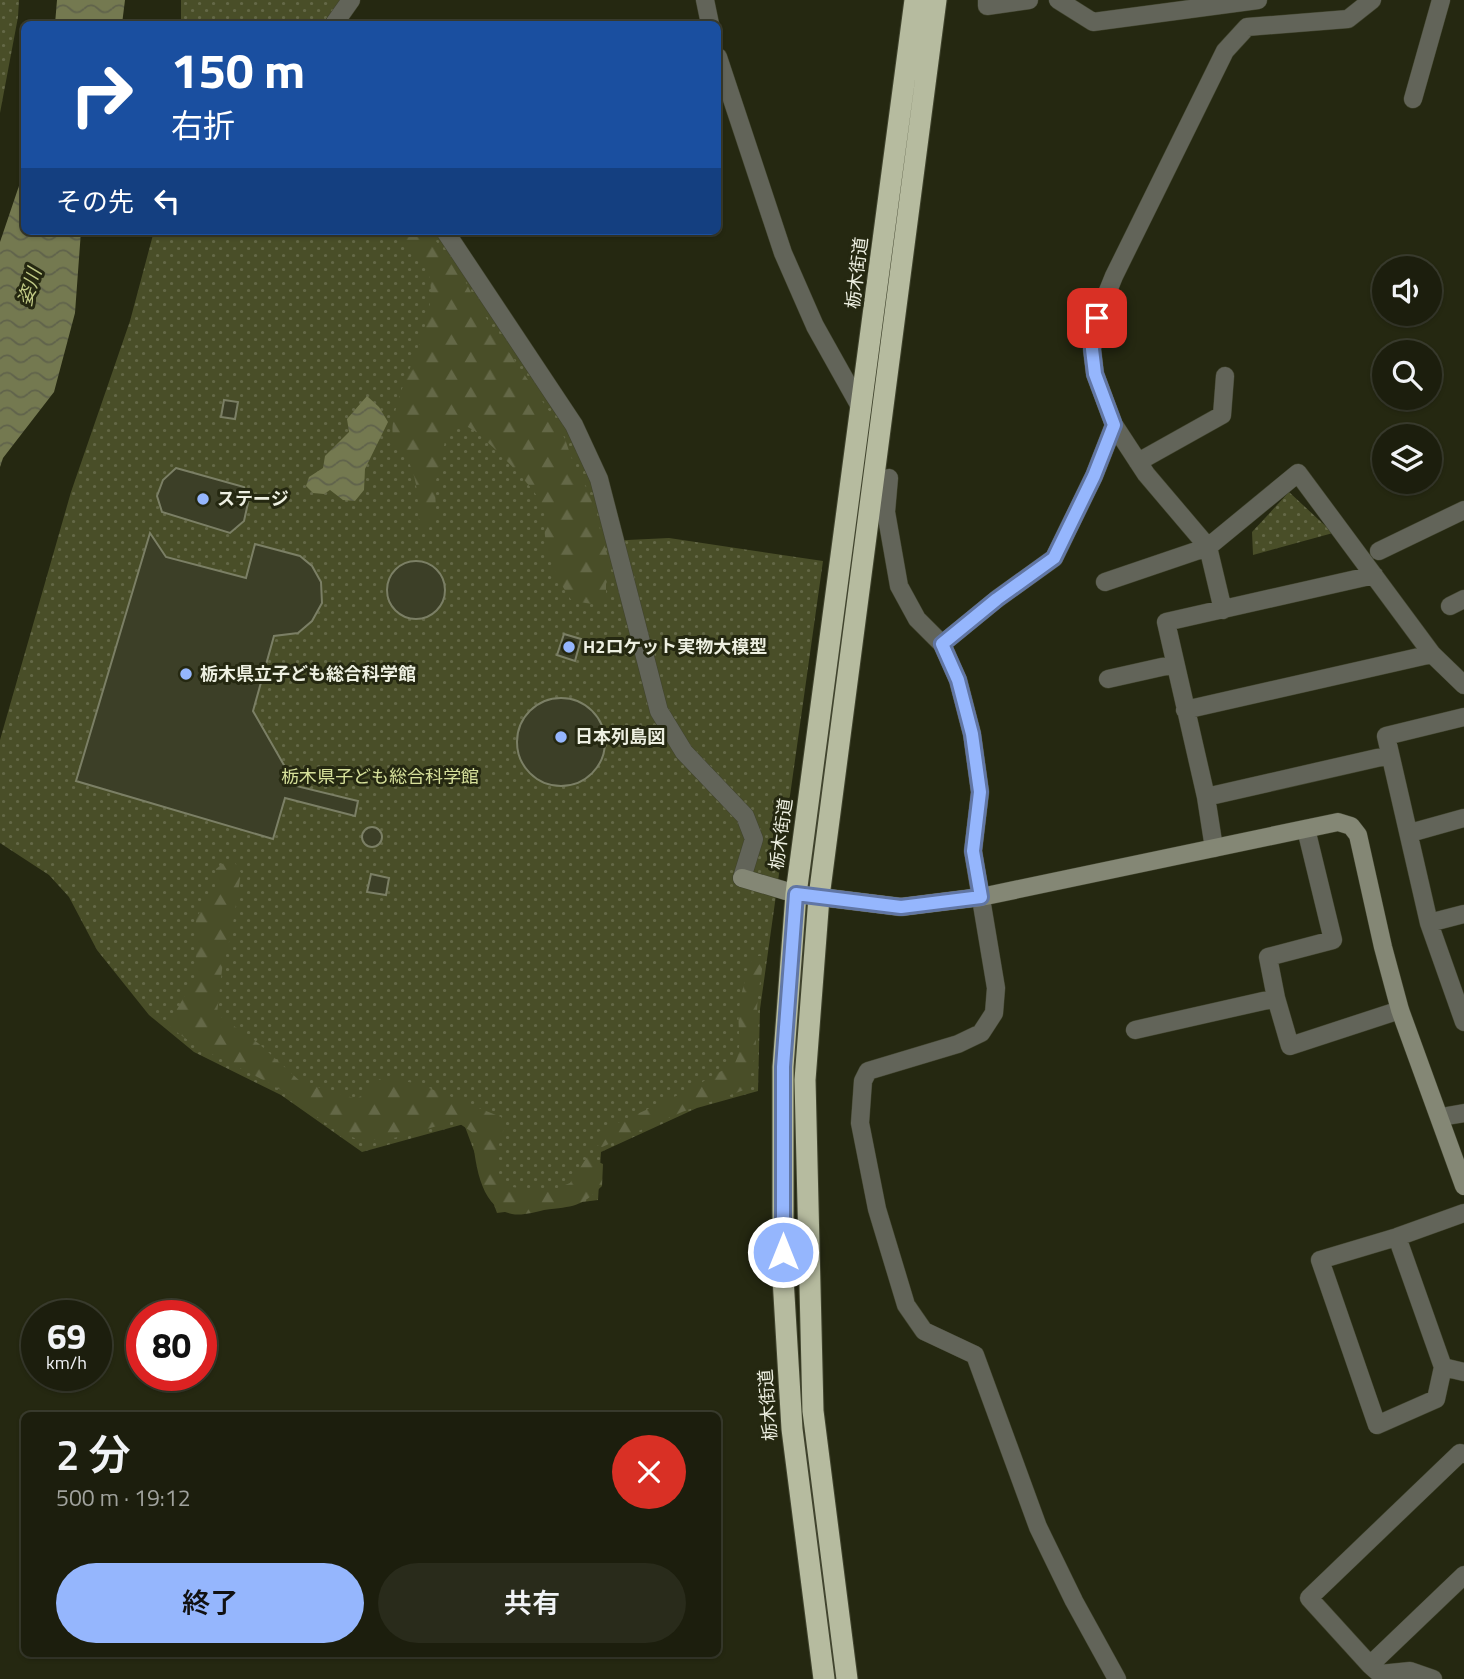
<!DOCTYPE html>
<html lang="ja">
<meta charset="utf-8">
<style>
body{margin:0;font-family:"Titillium Web","Noto Sans JP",sans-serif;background:#292b1b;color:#f1f3f6;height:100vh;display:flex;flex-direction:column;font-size:26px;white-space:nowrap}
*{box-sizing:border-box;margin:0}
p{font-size:23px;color:#a0a29d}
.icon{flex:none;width:38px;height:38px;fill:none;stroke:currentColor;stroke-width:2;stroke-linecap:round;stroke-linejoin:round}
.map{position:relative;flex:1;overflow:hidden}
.drawer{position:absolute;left:21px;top:1412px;width:700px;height:245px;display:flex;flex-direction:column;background:#1c1e0d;border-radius:10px;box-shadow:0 2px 5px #0004,0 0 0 2px #3a3c2e}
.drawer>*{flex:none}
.top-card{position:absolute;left:21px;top:21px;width:700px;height:214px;border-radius:10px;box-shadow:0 2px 5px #0004,0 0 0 2px #3a3c2e;background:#1a4fa0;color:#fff;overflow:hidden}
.controls{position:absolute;left:1372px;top:256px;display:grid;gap:14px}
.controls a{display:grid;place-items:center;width:70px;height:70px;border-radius:50%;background:#1c1e0d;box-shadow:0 2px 5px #0004,0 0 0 2px #3a3c2e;font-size:35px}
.speed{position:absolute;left:21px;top:1300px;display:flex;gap:14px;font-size:35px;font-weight:700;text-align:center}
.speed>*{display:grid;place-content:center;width:91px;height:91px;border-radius:50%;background:#1c1e0d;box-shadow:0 2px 5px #0004,0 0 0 2px #3a3c2e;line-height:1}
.speed small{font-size:18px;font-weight:400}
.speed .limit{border:10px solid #d22;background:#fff;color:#111}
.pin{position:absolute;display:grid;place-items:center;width:60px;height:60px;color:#fff;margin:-30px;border-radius:14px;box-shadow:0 4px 10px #0006}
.me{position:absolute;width:77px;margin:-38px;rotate:0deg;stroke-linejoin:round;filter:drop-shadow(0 0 5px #0008)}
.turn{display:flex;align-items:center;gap:24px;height:147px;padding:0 35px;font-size:32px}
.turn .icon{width:91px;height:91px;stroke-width:2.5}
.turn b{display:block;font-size:49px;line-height:60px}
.then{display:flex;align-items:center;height:66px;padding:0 35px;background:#0003;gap:14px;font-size:26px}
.round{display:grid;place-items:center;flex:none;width:74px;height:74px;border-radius:37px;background:#292b1b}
.head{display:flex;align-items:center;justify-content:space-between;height:119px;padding:0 35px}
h1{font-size:42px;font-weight:600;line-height:52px}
.cta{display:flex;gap:14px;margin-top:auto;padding:14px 35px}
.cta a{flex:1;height:80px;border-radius:42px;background:#95b6fd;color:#111;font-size:28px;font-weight:600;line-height:80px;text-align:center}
.cta a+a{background:#292b1b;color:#f1f3f6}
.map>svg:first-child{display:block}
</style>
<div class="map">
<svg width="1464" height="1679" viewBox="0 0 1464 1679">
<defs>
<pattern id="grass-dots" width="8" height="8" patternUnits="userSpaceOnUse" patternTransform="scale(1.75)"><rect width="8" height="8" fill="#494e28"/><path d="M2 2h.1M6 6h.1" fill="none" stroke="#646847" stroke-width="1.8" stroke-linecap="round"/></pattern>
<pattern id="forest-firs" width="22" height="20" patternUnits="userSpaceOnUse" patternTransform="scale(1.75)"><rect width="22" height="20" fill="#494e28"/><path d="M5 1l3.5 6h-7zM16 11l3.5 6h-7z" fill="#646847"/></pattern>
<pattern id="water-waves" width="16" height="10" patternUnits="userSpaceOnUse" patternTransform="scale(1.75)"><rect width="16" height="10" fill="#747950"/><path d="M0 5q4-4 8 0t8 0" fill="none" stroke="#60634b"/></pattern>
</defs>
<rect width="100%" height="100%" fill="#252811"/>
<!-- grass -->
<path fill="url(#grass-dots)" d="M 0,0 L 19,0 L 18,17 L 0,113 Z
M 181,0 L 343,0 L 324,21 L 325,24 L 181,24 Z
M 154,231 L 438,231 L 567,430 L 591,483 L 607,541 L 669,538 L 823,561 L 760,1009 L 758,1091 L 697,1108 L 601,1152 L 598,1200 L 497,1213 L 464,1124 L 362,1152 L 281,1095 L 194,1052 L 149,1015 L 97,950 L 69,897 L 49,875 L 0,843 L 0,740 L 71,492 L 130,321 Z
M 1289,492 L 1333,533 L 1253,555 L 1252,532 Z"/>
<!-- forest -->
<path fill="url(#forest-firs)" d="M 399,231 L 428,231 L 461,273 L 478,306 L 551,414 L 565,439 L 576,471 L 589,492 L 608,557 L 610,574 L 606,584 L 606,600 L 600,605 L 572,601 C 558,581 548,560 545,536 C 544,527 546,518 544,509 C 541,493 490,443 476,432 C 470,428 463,424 457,421 L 446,437 L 435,485 L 436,514 L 433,525 L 426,529 L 419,522 C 418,500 418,478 407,459 C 404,451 395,443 393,436 C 391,426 395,413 397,404 C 408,366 442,308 427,269 C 423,257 408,246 400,236 Z
M 226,861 L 235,863 L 241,873 L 231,936 L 223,961 L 217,1014 L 258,1043 L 301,1082 L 357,1099 L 382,1077 L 419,1084 L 501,1117 L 506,1125 C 495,1148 491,1163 505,1186 L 548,1192 L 570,1183 L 587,1157 L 603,1164 L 602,1186 C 580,1208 574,1206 544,1210 C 535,1212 522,1216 512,1214 C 479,1208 475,1160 472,1132 L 454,1120 C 427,1129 389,1144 360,1139 C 333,1135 303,1103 279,1089 C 241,1066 203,1055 168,1025 L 197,974 L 195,944 L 196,918 L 215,887 L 216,869 Z
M 753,956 L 763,956 C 763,969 760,981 758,994 C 755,1026 760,1061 744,1090 L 682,1112 L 602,1147 L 593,1144 L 596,1133 L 687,1091 L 735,1063 C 743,1047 737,1029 739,1012 C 740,993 747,974 753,956 Z"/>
<!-- water -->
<path fill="url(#water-waves)" d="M 57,0 L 125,0 L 122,24 L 55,24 Z
M 24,171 L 24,231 L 81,231 L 75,313 L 54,392 L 3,458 L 0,467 L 0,242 Z
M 367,396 L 379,407 L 388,422 L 365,469 L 364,490 L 355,501 L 343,500 L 330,490 L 324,494 L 313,493 L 306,486 L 309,477 L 323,468 L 325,456 L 349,432 L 347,419 Z"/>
<!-- building -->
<path fill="#3c3f27" stroke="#7b7f65" stroke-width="2" d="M 224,400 L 238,402 L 235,419 L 221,417 Z
M 176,468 L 244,487 L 248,503 L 244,521 L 230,533 L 162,512 L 157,496 L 163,480 Z
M 150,533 L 166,557 L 246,578 L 255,544 L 300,556 L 312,566 L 321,582 L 322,603 L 312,621 L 298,633 L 274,636 L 253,711 L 296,786 L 358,801 L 355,816 L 285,798 L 273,839 L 76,781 Z
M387 590a29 29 0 1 1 58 0a29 29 0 1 1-58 0Z
M 564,634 L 581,639 L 575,661 L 557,655 Z
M517 742a44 44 0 1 1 88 0a44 44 0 1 1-88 0Z
M362 837a10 10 0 1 1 20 0a10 10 0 1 1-20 0Z
M 371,874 L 389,878 L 386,895 L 367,892 Z"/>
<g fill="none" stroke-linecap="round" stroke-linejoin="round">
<!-- street casing -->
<g stroke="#41442e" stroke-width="19">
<path id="street" d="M 705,0 L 710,24
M 987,0 L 987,6 L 1029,0
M 1058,0 L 1093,22 L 1258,0
M 334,24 L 351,0
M 718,57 L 783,253 L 815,326 L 862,410
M 1413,99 L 1441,0
M 445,231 L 574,425 L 599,479 L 659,711 L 684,752 L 745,816 L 754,839 L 742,878
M 1138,462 L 1222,415 L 1225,376
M 889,478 L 886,512 L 899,586 L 917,619 L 942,644 L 958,680 L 972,734 L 980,792 L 973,851 L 996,988 L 994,1013 L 981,1033 L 958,1044 L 868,1071 L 863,1081 L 860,1123 L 877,1209 L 906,1305 L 924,1331 L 975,1355 L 1038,1527 L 1074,1601 L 1117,1679
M 1379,551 L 1464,510
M 1105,582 L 1208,547 L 1298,473 L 1432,654 L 1464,685
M 1450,606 L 1464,599
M 1223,610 L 1208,547 L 1146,474 L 1114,425 L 1095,374 L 1092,349 L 1097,318 L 1114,276 L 1225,51 L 1247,27 L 1348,19 L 1372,0
M 942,644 L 997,599 L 1054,558 L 1094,476 L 1114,425
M 1108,679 L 1175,664
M 1185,710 L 1432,654
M 1464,717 L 1386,736 L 1429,923 L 1464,1022
M 1206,797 L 1390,755
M 1306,829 L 1333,940 L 1268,957 L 1276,998 L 1290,1046 L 1400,1010
M 1410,833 L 1464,818
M 1214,848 L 1206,797 L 1166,622 L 1374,575
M 1429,923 L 1464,914
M 1135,1030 L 1276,998
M 1441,1117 L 1464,1113
M 1397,1237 L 1443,1367 L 1436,1399 L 1377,1425 L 1320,1260 L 1397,1237 L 1464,1213
M 1443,1367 L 1464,1372
M 1370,1665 L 1464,1575
M 1433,1679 L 1410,1671 L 1380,1674 L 1370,1665 L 1309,1598 L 1460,1453 L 1464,1454"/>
</g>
<!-- secondary casing -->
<g stroke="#41442e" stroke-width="19">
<path id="secondary" d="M 742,878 L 796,894 L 901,907 L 981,897 L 1338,822 L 1351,826 L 1358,835 L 1383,947 L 1400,1010 L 1464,1186"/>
</g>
<!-- highway casing -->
<g stroke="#41442e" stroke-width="23">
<path id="highway" d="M 824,1679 L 792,1429 L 783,1278 L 783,1067 L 796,894 L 915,0
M 847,1679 L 813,1411 L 805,1080 L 819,897 L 936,0"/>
</g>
<!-- street -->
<use href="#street" stroke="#626459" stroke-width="18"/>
<!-- secondary -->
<use href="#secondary" stroke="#848775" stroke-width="18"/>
<!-- highway -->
<use href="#highway" stroke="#b6bb9f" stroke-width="21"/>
</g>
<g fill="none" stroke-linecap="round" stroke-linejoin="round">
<!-- route casing -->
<g stroke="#6176a4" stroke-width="18">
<path id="route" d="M 783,1252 L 783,1067 L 796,894 L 901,907 L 981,897 L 973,851 L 980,792 L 972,734 L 958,680 L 942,644 L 997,599 L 1054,558 L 1094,476 L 1114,425 L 1095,374 L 1092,349 L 1097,318"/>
</g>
<!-- route -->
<use href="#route" stroke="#95b6fd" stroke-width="12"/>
</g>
<!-- markers -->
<g fill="#95b6fd" stroke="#252811" stroke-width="2.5">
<circle cx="203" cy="499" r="7"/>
<circle cx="569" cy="647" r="7"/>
<circle cx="186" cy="674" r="7"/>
<circle cx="561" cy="737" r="7"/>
</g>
<g text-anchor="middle" stroke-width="6" stroke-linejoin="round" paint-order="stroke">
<!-- street labels -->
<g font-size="18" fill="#edefe1" stroke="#252811">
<text transform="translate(857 273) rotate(-83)" y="6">栃木街道</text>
<text transform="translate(781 834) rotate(-82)" y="6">栃木街道</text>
<text transform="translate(768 1405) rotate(-94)" y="6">栃木街道</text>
</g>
<!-- poi labels -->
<g font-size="18" font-weight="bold" fill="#edefe1" stroke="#252811" text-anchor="start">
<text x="217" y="505">ステージ</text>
<text x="583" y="653">H2ロケット実物大模型</text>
<text x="200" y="680">栃木県立子ども総合科学館</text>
<text x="575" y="743">日本列島図</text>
</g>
<!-- park labels -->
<g font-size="18" fill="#d7e19b" stroke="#252811">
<text x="380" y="783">栃木県子ども総合科学館</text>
</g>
<!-- water labels -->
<g font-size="19" font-style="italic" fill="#c1ca85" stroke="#252811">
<text transform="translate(29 287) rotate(-73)" y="7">姿川</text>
</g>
</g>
</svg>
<div class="controls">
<a><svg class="icon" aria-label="sound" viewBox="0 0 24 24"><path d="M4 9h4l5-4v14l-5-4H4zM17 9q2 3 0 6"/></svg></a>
<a><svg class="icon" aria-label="search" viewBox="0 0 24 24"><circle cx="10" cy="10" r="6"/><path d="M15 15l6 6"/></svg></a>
<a><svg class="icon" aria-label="layers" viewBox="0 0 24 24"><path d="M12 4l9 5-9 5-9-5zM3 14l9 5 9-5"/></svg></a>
</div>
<div class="speed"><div>69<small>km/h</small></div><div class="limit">80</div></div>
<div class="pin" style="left:1097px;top:318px;background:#d93025"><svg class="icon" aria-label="arrive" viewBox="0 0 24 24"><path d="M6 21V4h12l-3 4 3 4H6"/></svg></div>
<svg class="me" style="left:783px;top:1252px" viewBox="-20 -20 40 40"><circle r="17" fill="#95b6fd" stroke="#fff" stroke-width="3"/><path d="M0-11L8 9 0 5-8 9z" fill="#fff"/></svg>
<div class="top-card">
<div class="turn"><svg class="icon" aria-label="right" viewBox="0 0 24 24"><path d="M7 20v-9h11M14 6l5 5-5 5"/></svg><div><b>150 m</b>右折</div></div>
<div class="then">その先<svg class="icon" aria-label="left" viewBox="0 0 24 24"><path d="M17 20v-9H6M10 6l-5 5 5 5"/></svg></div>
</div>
<section class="drawer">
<div class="head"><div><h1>2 分</h1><p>500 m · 19:12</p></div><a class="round" style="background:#d93025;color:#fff"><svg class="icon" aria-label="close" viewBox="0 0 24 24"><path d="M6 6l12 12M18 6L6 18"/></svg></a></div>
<div class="cta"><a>終了</a><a>共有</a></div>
</section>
</div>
